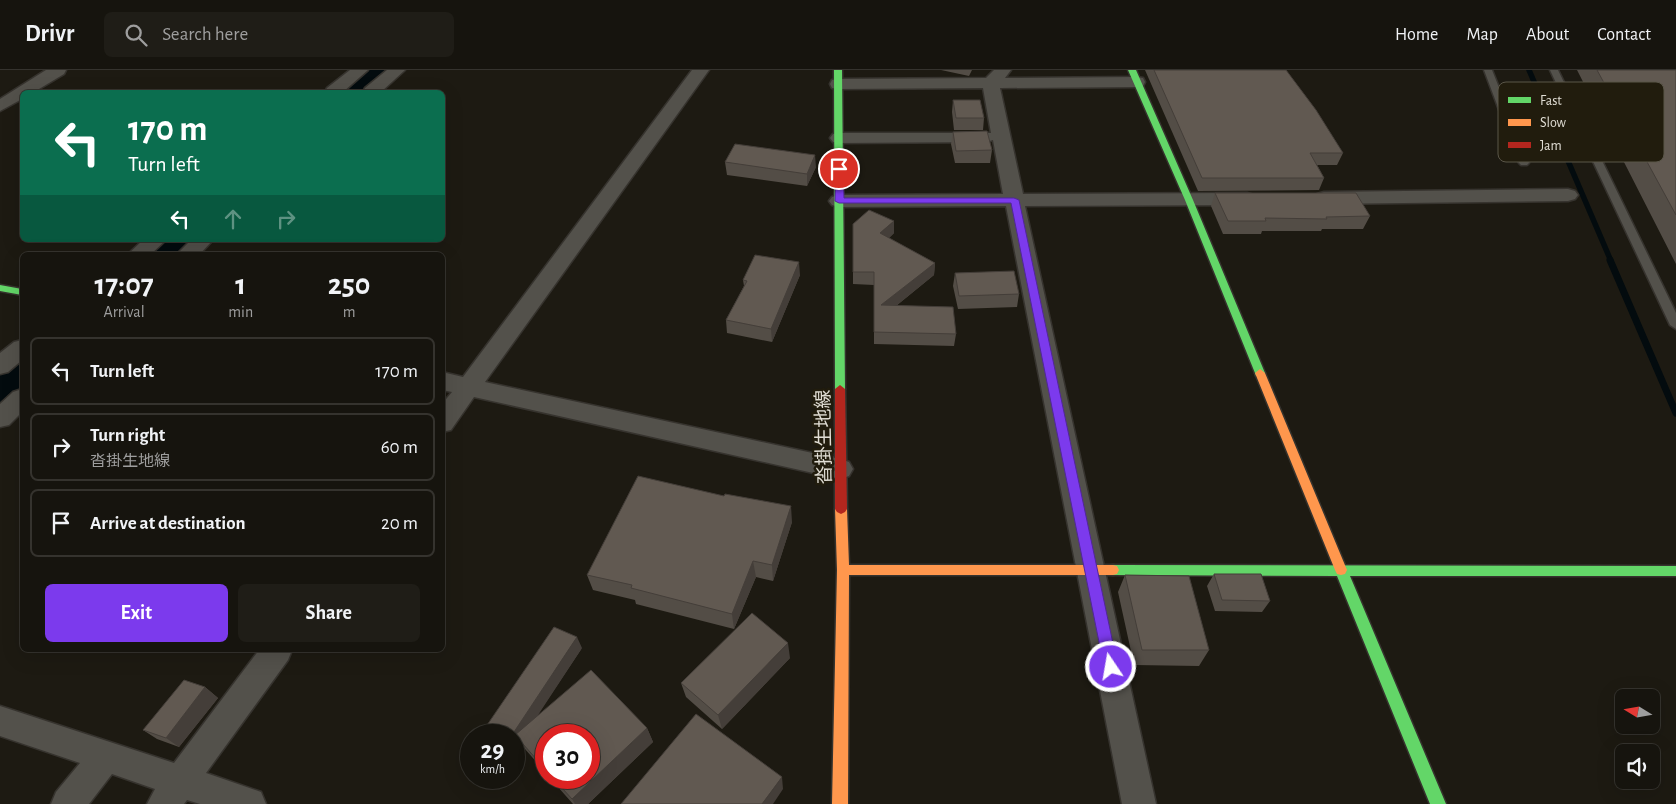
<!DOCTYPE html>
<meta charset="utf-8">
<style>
body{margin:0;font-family:"Alegreya Sans","Noto Sans JP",sans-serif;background:#1f1d17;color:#f1f3f6;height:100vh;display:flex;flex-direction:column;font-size:19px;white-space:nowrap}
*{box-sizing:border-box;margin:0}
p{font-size:16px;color:#9e9e9e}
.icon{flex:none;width:28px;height:28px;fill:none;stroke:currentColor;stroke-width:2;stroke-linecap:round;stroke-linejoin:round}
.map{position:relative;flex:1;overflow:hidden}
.side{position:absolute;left:20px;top:182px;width:425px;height:400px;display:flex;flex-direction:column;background:#16140e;border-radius:8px;box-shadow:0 5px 20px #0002,0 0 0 1px #35332e}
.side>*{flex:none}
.guide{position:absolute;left:20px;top:20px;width:425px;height:152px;border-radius:8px;box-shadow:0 5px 20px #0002,0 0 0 1px #35332e;background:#0b6e4f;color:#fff;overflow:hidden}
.needle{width:32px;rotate:281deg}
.tools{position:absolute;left:1615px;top:619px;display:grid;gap:10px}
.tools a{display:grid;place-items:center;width:45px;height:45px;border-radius:8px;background:#16140e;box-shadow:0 5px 20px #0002,0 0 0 1px #35332e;font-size:25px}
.speed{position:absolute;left:460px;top:654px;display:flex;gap:10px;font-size:25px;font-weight:700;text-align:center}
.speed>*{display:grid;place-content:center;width:65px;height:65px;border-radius:50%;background:#16140e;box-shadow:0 5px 20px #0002,0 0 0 1px #35332e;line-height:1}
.speed small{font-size:12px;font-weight:400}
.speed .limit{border:8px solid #d22;background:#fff;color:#111}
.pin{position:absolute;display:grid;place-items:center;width:42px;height:42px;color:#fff;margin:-21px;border:2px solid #fff;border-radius:50%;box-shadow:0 1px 5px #0007}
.me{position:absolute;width:55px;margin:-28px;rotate:348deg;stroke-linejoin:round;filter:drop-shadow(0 0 4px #0008)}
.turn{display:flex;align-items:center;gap:18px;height:105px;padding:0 25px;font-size:22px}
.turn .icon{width:65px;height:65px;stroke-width:2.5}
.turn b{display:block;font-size:35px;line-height:42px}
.lanes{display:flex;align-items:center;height:48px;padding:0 25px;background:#0003;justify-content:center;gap:25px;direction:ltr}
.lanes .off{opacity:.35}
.eta{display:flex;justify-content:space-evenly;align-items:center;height:85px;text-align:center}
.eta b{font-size:30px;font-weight:600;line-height:35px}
.action{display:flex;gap:10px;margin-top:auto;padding:10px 25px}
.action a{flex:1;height:58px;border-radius:8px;background:#7c3aed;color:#fff;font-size:20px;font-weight:600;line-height:58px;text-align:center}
.action a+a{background:#1f1d17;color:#f1f3f6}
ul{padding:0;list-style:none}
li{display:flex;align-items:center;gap:15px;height:68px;margin:0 10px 8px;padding:0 15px;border:2px solid #35332e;border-radius:8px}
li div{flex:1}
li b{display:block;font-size:19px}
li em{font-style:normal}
header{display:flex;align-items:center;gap:30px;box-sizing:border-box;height:70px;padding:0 25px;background:#16140e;border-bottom:1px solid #35332e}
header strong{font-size:24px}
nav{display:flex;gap:28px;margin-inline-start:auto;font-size:18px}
.search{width:350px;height:45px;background:#1f1d17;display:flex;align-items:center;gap:12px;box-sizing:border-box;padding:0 18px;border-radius:8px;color:#9e9e9e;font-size:19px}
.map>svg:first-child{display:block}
</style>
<header>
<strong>Drivr</strong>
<div class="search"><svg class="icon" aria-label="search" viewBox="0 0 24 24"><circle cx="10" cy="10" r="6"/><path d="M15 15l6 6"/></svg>Search here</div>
<nav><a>Home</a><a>Map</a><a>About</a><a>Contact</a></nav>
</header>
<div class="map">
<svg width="1676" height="734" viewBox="0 0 1676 734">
<rect width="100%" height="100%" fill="#1d1a12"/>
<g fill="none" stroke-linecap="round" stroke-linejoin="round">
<!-- stream-far1 -->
<path stroke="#030b0e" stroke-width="5.5" d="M 1529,0 L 1611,191"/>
<!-- stream -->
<path stroke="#030b0e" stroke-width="7" d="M 1610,190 L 1676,343"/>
<!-- river -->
<path fill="#030b0e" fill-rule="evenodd" d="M 361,0 L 395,0 L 391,6 L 371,22 L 338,22 L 342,15 Z
M 154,170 L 195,170 L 182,185 L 140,185 L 146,177 Z
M 22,286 L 22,325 L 15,331 L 0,336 L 0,296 L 7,290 Z"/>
<!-- lane casing -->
<g stroke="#36332e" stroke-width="3">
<path id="lane" d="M 1484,0 L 1492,0 L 1529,93 L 1527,95 L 1521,95 L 1519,93 Z
M 1550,0 L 1558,0 L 1676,243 L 1676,259 L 1670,255 Z"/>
</g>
<!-- street casing -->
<g stroke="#36332e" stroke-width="3">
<path id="street" d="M 46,0 L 66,0 L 64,4 L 34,22 L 22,22 L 22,29 L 0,41 L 0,29 Z
M 350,0 L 368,0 L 343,22 L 325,22 L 327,18 Z
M 387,0 L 405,0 L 381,22 L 363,22 L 365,18 Z
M 692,0 L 709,0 L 485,312 L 840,389 L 849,392 L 853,399 L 849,406 L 840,409 L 474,327 L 451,360 L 442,362 L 442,334 L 452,322 L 442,320 L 442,302 L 463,307 Z
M 994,0 L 1011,0 L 1005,8 L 1137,7 L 1143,8 L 1145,12 L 1143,16 L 1137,17 L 1000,18 L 1023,124 L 1247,123 L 1254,125 L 1257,129 L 1254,133 L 1247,135 L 1025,136 L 1156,734 L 1122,734 L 1006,136 L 839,137 L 832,135 L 829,131 L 832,127 L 839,125 L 1003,124 L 993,70 L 986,72 L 839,73 L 833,72 L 830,68 L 833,64 L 839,63 L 991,63 L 983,18 L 838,19 L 832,18 L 830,14 L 832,10 L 838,9 L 986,8 Z
M 1568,119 L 1575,121 L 1578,125 L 1575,129 L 1568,131 L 1324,134 L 1317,132 L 1314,128 L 1317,124 L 1324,122 Z
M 143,170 L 166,170 L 150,185 L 127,185 Z
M 191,170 L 213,170 L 199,185 L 176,185 Z
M 22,270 L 22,290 L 8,302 L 0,304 L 0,283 L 14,272 Z
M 22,319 L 22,342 L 9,355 L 0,357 L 0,334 L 13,322 Z
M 259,580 L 292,580 L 288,590 L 206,703 L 261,722 L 266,734 L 200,734 L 187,730 L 184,734 L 147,734 L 155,719 L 112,704 L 89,734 L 51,734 L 56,722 L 80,693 L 0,666 L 0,636 L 174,693 Z"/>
</g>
<!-- fast casing -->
<g stroke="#36332e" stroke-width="3">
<path id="fast" d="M 834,0 L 842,0 L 845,319 L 840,323 L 835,319 Z
M 1128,0 L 1136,0 L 1193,130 L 1265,303 L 1264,306 L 1256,306 L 1255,303 L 1185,130 Z
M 0,215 L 22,219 L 22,225 L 0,221 Z
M 1113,495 L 1676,496 L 1676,506 L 1350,506 L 1446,734 L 1430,734 L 1337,506 L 1113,505 L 1109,504 L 1107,500 L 1109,496 Z"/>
</g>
<!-- slow casing -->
<g stroke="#36332e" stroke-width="3">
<path id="slow" d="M 1260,299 L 1265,303 L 1347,500 L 1345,504 L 1341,505 L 1337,504 L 1335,500 L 1255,303 Z
M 841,434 L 845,436 L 847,439 L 849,495 L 1113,495 L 1117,496 L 1119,500 L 1117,504 L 1113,505 L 849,505 L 848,734 L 832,734 L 837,500 L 835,439 L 837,436 Z"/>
</g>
<!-- jam casing -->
<g stroke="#36332e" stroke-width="3">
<path id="jam" d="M 840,315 L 845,319 L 847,439 L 845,442 L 841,444 L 837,442 L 835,439 L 835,319 Z"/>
</g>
<!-- lane -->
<use href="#lane" fill="#53514b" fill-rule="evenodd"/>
<!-- street -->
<use href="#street" fill="#53514b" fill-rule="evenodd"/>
<!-- fast -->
<use href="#fast" fill="#63d668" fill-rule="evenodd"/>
<!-- slow -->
<use href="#slow" fill="#ff974d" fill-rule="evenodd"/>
<!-- jam -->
<use href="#jam" fill="#b3261e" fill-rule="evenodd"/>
</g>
<!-- wall -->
<path fill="#534d46" d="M 941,0 L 972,0 L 969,6 Z
M 1145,0 L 1286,0 L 1343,83 L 1337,95 L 1317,95 L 1324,108 L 1319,120 L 1198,121 Z
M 1577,0 L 1676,0 L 1676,194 Z
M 953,30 L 984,48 L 983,60 L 954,60 L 952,42 Z
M 953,62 L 992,80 L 990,93 L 955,93 L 951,74 Z
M 725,92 L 816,97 L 807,116 L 727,105 Z
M 1215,123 L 1370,146 L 1363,159 L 1322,159 L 1321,161 L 1262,161 L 1261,164 L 1223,164 L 1211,136 Z
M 853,154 L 894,163 L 889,168 L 935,193 L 934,205 L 896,236 L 956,264 L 954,276 L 874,274 L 874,215 L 853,214 Z
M 955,203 L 1019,224 L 1017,237 L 958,239 L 953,216 Z
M 800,205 L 772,272 L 727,263 L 726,250 L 744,216 L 743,210 Z
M 792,452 L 773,511 L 756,507 L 734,559 L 636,534 L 635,530 L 593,520 L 587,505 Z
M 1214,504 L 1270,531 L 1262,542 L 1215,541 L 1207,516 Z
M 1125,505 L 1209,580 L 1199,596 L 1134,595 L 1118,522 Z
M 582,578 L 536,647 L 647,658 L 653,672 L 588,734 L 573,734 L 550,708 L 589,708 L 546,665 L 546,703 L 525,679 L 520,672 L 514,681 L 514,665 L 486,665 L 483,661 Z
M 790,588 L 722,659 L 686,627 L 681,613 Z
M 205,617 L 218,628 L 179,677 L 157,669 L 143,660 Z"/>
<!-- shaded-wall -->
<path fill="#443e39" d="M 815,85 L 816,97 L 807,116 L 807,104 Z
M 894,151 L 894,163 L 880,176 L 880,163 Z
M 799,192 L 800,205 L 772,272 L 771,259 Z
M 935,193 L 934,205 L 881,248 L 881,235 Z
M 791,436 L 792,452 L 773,511 L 772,495 Z
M 753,491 L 756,507 L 734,559 L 732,544 Z
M 577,567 L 582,578 L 521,671 L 515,665 L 520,672 L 514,681 L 514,665 L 512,665 Z
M 788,573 L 790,588 L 722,659 L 718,645 Z
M 205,617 L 218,628 L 179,677 L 166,668 Z
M 647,658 L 653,672 L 588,734 L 575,734 L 572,729 Z
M 782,707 L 783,719 L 773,734 L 762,734 Z"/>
<!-- building -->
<path fill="#615951" stroke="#443e39" d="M 1154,0 L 1286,0 L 1316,40 L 1343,83 L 1310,83 L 1324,108 L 1202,108 Z
M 1597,0 L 1676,0 L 1676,145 Z
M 953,30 L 980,30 L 984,48 L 956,48 Z
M 987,61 L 992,80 L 956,81 L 953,62 Z
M 735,74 L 815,85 L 807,104 L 725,92 Z
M 1215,123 L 1356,123 L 1370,146 L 1326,147 L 1327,149 L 1265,148 L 1266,151 L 1228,151 Z
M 869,140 L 894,151 L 880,163 L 935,193 L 881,235 L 953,237 L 956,264 L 874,262 L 874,202 L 853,202 L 853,154 Z
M 755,185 L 799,192 L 771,259 L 726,250 L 747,211 L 743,210 Z
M 1014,201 L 1019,224 L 959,226 L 955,203 Z
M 638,406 L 724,426 L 725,424 L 791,436 L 772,495 L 753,491 L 732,544 L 631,518 L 632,515 L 587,505 Z
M 1214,504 L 1261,504 L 1270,531 L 1222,530 Z
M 1125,505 L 1189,506 L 1209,580 L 1142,580 Z
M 752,543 L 788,573 L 718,645 L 681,613 Z
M 554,557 L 577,567 L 512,665 L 493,665 L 483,661 Z
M 591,600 L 647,658 L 572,729 L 553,708 L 589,708 L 589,665 L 546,665 L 546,700 L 515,665 Z
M 184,610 L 205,617 L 166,668 L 143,660 Z
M 696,644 L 782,707 L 762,734 L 621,734 Z"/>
<!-- route -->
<path fill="#7c3aed" stroke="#51269a" d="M 836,97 L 843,99 L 844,128 L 1014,128 L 1019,130 L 1118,597 L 1116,602 L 1111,604 L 1106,602 L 1104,597 L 1011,133 L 839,133 L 835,131 Z"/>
<g text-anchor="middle" stroke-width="5" stroke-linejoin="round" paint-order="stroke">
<!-- street labels -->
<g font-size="19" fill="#e0ddd4" stroke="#211c0d">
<text transform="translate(823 367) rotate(-91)" y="7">沓掛生地線</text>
</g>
</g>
<!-- legend -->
<rect x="1498" y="12" width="166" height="80" rx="8" fill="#211c0d" stroke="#5a5649" stroke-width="1"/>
<rect x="1508" y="27" width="23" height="6" fill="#63d668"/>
<rect x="1508" y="49" width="23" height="7" fill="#ff974d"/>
<rect x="1508" y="72" width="23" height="6" fill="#b3261e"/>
<g font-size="14" fill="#e0ddd4">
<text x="1540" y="35">Fast</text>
<text x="1540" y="57">Slow</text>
<text x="1540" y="80">Jam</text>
</g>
</svg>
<div class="tools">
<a><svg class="needle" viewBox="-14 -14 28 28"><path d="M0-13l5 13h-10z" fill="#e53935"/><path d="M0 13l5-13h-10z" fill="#9e9e9e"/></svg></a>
<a><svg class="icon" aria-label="sound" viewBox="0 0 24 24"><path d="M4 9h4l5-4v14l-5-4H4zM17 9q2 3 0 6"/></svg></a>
</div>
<div class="speed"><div>29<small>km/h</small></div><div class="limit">30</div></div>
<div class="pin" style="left:839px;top:99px;background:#d93025"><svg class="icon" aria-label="arrive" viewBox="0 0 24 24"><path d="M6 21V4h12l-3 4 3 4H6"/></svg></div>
<svg class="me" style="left:1111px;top:597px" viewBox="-20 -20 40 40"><circle r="17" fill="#7c3aed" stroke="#fff" stroke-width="3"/><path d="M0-11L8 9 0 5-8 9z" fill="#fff"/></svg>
<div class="guide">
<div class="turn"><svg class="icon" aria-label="left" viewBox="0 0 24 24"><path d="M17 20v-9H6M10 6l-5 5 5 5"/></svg><div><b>170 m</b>Turn left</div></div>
<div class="lanes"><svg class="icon" aria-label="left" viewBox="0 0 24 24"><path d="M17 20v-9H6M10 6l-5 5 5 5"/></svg><svg class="icon off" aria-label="ahead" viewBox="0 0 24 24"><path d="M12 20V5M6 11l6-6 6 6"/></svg><svg class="icon off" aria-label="right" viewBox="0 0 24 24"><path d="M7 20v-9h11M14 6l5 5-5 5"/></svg></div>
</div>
<section class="side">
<div class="eta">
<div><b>17:07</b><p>Arrival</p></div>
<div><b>1</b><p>min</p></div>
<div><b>250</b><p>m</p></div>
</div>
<ul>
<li><svg class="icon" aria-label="left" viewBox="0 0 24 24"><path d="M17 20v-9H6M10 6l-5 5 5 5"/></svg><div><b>Turn left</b></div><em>170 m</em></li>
<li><svg class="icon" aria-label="right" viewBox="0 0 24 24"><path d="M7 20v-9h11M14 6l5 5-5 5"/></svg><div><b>Turn right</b><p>沓掛生地線</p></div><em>60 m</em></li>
<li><svg class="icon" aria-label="arrive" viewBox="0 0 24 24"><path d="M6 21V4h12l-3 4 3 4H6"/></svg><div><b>Arrive at destination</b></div><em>20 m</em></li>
</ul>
<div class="action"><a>Exit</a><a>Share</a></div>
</section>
</div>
